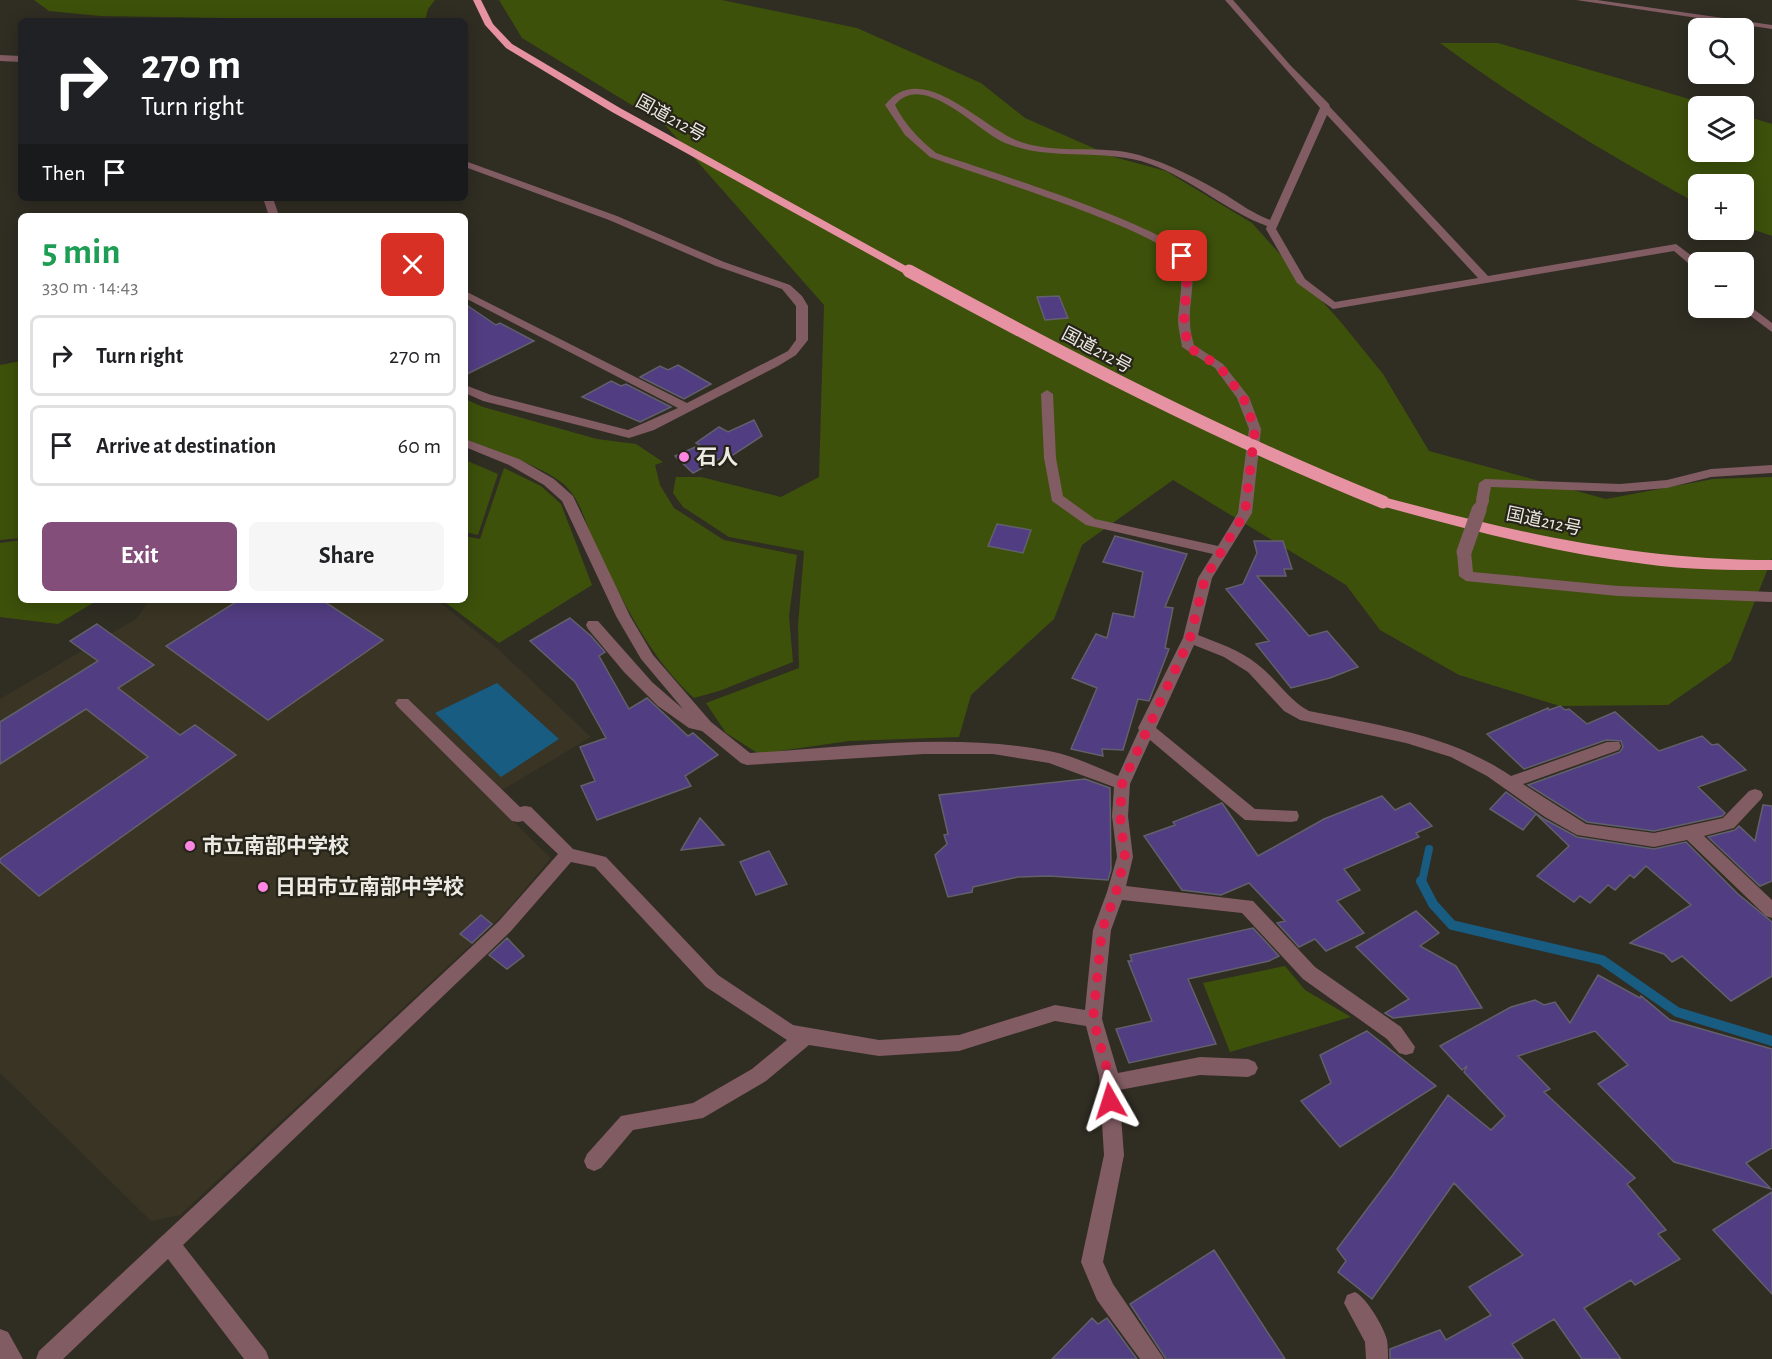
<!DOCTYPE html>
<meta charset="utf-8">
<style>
body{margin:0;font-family:"Alegreya Sans","Noto Sans JP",sans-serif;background:#f6f6f6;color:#202124;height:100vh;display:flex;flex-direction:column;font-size:22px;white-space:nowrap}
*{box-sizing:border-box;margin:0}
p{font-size:20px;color:#757577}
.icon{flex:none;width:33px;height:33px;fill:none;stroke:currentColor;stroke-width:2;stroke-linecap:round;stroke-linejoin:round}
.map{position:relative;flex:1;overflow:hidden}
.drawer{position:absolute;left:18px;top:213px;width:450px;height:390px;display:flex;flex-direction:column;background:#fff;border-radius:9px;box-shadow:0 3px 15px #0003}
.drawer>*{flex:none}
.banner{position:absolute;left:18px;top:18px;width:450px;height:183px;border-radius:9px;box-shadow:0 3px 15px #0003;background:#202124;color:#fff;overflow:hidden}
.controls{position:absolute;left:1688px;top:18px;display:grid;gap:12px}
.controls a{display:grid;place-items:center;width:66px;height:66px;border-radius:9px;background:#fff;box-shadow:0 3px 15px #0003;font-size:30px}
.pin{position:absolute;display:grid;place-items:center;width:51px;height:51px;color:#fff;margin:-26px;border-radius:12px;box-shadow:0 3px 9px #0006}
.me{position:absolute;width:66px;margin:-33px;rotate:354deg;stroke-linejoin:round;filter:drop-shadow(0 0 4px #0008)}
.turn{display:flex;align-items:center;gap:21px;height:126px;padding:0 24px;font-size:27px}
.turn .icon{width:78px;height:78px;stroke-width:2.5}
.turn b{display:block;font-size:42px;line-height:51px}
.then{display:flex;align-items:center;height:57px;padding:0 24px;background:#0003;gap:12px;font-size:22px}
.round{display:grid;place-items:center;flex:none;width:63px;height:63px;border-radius:9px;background:#f6f6f6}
.overview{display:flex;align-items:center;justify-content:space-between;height:102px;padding:0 24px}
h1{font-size:36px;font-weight:700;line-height:45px;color:#1e9e55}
.action{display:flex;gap:12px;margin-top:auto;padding:12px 24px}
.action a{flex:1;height:69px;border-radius:9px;background:#834e79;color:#fff;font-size:24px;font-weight:700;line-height:69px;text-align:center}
.action a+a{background:#f6f6f6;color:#202124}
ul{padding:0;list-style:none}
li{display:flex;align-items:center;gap:18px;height:81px;margin:0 12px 9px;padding:0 12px;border:3px solid #e0e0e0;border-radius:9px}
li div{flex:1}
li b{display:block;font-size:22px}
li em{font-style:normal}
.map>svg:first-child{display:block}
</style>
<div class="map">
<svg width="1772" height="1359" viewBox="0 0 1772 1359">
<rect width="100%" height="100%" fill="#302d23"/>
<!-- built -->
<path fill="#393423" d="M 150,600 L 437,600 L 498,649 L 591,737 L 489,798 L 551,858 L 502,916 L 180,1215 L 151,1221 L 0,1073 L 0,699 L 136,619 Z"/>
<!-- green -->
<path fill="#3d510b" d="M 34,0 L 435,0 L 428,9 L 425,21 L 100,16 L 49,11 Z
M 499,0 L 722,0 L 857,28 L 981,83 L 1025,118 L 1114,157 L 1166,171 L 1252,223 L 1340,321 L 1383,374 L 1429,451 L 1606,499 L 1713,479 L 1772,477 L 1772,558 L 1731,661 L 1668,705 L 1560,706 L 1459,675 L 1380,630 L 1346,585 L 1173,480 L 1082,545 L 1054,619 L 971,695 L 959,737 L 849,741 L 759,754 L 726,733 L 706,703 L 799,668 L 798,626 L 804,551 L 729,537 L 683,507 L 673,493 L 676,477 L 701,477 L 781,497 L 819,477 L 824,305 L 666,126 L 522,38 Z
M 1440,43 L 1498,43 L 1713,106 L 1698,106 L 1698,152 L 1743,152 L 1743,115 L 1772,124 L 1772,236 L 1743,226 L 1743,184 L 1698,184 L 1698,204 C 1608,154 1524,105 1440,43 Z
M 21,361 L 21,538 L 0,540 L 0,365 Z
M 465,399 L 483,407 L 597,439 L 636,444 L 663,462 L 655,465 L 660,485 L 674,508 L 724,540 L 797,555 L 789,616 L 793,662 L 719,691 L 694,698 C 651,660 623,601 597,550 C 586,527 582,498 561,482 C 539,465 492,450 465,439 Z
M 465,460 L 498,474 L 478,535 L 465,532 Z
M 504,468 L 541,486 L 561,504 L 592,585 L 499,643 L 442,600 L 465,600 L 465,536 L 480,539 Z
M 21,540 L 21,600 L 98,600 L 58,624 L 0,617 L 0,543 Z
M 1285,966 L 1305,990 L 1351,1017 L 1230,1052 L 1203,983 Z"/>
<!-- water -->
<path fill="#185c81" d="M 497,683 L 559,739 L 501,777 L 435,713 Z"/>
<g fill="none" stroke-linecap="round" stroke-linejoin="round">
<!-- stream-far1 -->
<path stroke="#185c81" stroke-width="8" d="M 1422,882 L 1429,849"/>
<!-- stream -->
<path stroke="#185c81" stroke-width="10" d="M 1421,881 L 1433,904 L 1452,925 L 1602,960 L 1677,1012 L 1772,1041"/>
</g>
<!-- building -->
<path fill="#513d81" stroke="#62606b" stroke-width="1.5" d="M 1059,296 L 1068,318 L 1045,320 L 1037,297 Z
M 465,304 L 496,325 L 500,323 L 534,341 L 465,375 Z
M 678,365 L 711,384 L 684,399 L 640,377 L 660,366 L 668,370 Z
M 611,381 L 621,386 L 626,384 L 671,407 L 640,422 L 582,397 Z
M 754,420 L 762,436 L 727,459 L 723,457 L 693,473 L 675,456 L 700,445 L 696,443 L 719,427 L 728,432 Z
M 997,524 L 1031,530 L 1023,553 L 988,546 Z
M 1115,536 L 1187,554 L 1165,607 L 1173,608 L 1165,648 L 1169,649 L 1149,701 L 1138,699 L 1123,750 L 1102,749 L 1103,756 L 1071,749 L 1097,688 L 1072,678 L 1096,634 L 1107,638 L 1113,613 L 1134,617 L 1143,572 L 1103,562 Z
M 1254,541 L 1283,541 L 1292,569 L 1284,569 L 1286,576 L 1257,576 L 1309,636 L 1327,631 L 1358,667 L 1330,678 L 1291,688 L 1256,644 L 1269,641 L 1226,589 L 1243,584 L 1257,553 Z
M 239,600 L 322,600 L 383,640 L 268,720 L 166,646 Z
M 570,618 L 591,636 L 605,652 L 599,656 L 629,709 L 647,698 L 688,736 L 693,733 L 718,755 L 685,776 L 691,786 L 597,820 L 581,786 L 595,781 L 580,747 L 606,738 L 575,682 L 530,641 Z
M 97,624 L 154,665 L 118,688 L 180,735 L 195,725 L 236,755 L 39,896 L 0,862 L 0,859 L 148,757 L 86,709 L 0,764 L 0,722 L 98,661 L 70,641 Z
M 1560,706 L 1565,710 L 1569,709 L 1587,724 L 1615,712 L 1659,751 L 1702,736 L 1712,745 L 1718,744 L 1746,770 L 1698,787 L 1725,813 L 1722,816 L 1654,831 L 1587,822 L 1528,785 L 1620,752 L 1623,747 L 1621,741 L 1606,740 L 1524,769 L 1487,734 L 1548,708 L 1549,710 Z
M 1085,779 L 1110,788 L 1111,870 L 1108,880 L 1049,876 L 1018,877 L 973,887 L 972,892 L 948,897 L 935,855 L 947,844 L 944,835 L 948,834 L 939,795 Z
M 1506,792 L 1544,819 L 1577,837 L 1654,849 L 1686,842 L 1738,894 L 1772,922 L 1772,976 L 1731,1001 L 1682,956 L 1672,962 L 1664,954 L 1630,943 L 1691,905 L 1646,866 L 1634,878 L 1630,875 L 1615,890 L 1608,885 L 1590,903 L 1580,896 L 1574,902 L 1537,876 L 1569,846 L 1536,814 L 1523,830 L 1490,809 Z
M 1382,796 L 1395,810 L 1410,803 L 1432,826 L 1416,833 L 1419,837 L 1344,869 L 1360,890 L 1337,901 L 1364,933 L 1326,951 L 1315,939 L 1299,947 L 1277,923 L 1285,921 L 1249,883 L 1221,895 L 1182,890 L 1144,836 L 1175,825 L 1173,822 L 1222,803 L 1258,856 L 1324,819 Z
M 1763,805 L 1772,806 L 1772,881 L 1760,886 L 1708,837 L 1735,830 L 1739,826 L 1755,841 Z
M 700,818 L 724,845 L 681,850 Z
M 769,851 L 787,884 L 756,895 L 740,862 Z
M 1416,911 L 1439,933 L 1420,946 L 1456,966 L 1482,1008 L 1393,1018 L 1385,1013 L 1409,999 L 1356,947 Z
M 481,915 L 492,924 L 472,943 L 460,934 Z
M 1253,928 L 1279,956 L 1269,961 L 1188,979 L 1216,1044 L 1129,1063 L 1116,1029 L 1152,1021 L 1128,961 L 1132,961 L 1130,955 Z
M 507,938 L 524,956 L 507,969 L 489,955 Z
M 1598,975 L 1640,998 L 1641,996 L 1670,1020 L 1772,1049 L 1772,1148 L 1746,1163 L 1771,1189 L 1674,1162 L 1598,1084 L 1628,1065 L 1595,1031 L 1518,1056 L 1550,1089 L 1544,1092 L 1635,1178 L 1627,1184 L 1666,1230 L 1658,1234 L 1680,1259 L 1635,1285 L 1631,1280 L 1584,1308 L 1621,1359 L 1582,1359 L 1554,1319 L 1512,1344 L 1523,1359 L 1390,1359 L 1390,1349 L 1440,1330 L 1446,1340 L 1491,1315 L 1469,1287 L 1523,1255 L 1454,1183 L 1372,1299 L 1338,1272 L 1346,1261 L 1337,1249 L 1392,1176 L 1448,1095 L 1491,1130 L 1505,1116 L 1464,1072 L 1467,1066 L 1462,1070 L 1440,1046 L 1511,1007 L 1535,1000 L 1544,1005 L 1555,1002 L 1570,1023 Z
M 1367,1031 L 1436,1086 L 1340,1147 L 1301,1101 L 1331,1083 L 1320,1055 Z
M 1772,1192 L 1772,1294 L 1713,1230 Z
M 1214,1250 L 1285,1359 L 1166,1359 L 1130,1304 Z
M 1092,1318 L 1098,1324 L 1107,1318 L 1137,1359 L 1052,1359 Z"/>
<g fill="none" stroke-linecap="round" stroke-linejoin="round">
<!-- minor -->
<path fill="#825c63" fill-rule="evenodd" d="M 1225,0 L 1233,0 L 1291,66 L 1329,104 L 1330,107 L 1488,276 L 1676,244 L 1700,262 L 1698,262 L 1698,269 L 1694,268 L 1674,251 L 1333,309 L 1297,283 L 1266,229 L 1267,226 C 1226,211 1192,179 1150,164 C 1101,147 1047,163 1001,141 C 974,127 922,71 895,105 C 905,125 919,139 936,153 C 979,168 1166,226 1186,255 C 1199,272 1188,303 1190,323 C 1190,330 1192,338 1194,345 L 1223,364 L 1249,397 L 1261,429 L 1252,513 L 1212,578 L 1198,635 C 1218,643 1240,650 1257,664 C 1276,678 1287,699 1309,711 C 1378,725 1451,735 1511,776 L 1607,742 L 1619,742 L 1621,746 L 1619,750 L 1523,784 L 1586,824 L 1654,833 L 1723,818 L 1749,791 L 1755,789 L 1761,791 L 1763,795 L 1761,799 L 1734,828 L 1704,836 L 1772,900 L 1772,918 L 1766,916 L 1687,840 L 1654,847 L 1577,835 L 1545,817 L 1487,776 L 1451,757 L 1406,743 L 1300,720 L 1284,711 L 1248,672 L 1224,657 L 1194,645 L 1156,728 L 1255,809 L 1297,811 L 1299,816 L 1297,821 L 1291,822 L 1245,820 L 1150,740 L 1130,784 L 1128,816 L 1133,857 L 1126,886 L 1253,901 L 1315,967 L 1401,1027 L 1415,1047 L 1413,1053 L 1406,1055 L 1399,1053 L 1387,1039 L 1303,979 L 1242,913 L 1122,900 L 1111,930 L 1102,1019 L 1118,1073 L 1200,1057 L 1248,1059 L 1255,1062 L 1258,1068 L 1255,1074 L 1248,1077 L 1200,1075 L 1119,1090 L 1124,1155 L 1103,1262 L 1113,1284 L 1164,1359 L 1140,1359 L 1097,1300 L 1081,1262 L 1104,1155 L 1099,1076 L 1086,1026 L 1055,1021 L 959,1051 L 879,1056 L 809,1045 L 766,1081 L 703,1118 L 633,1130 L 601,1168 L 594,1171 L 587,1168 L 584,1161 L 587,1154 L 621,1116 L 693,1103 L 752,1069 L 787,1040 L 706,987 L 595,867 L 571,862 L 511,931 L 183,1245 L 266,1351 L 269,1359 L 244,1359 L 168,1259 L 63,1359 L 36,1359 L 39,1351 L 499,921 L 558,854 L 523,821 L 518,822 L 512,821 L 398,707 L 395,703 L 398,699 L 408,699 L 520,807 L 525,806 L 531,807 L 573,849 L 606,857 L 718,975 L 793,1025 L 879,1040 L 959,1035 L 1055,1005 L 1085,1010 L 1093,930 L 1107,892 L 1117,857 L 1112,816 L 1114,787 L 1049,763 L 993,754 L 924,754 L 747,765 L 741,763 L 702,731 L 689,728 L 658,706 L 624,672 L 588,629 L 586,625 L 588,621 L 598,621 L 652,682 L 683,709 L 641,659 L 616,616 L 562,501 L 544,485 L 509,465 L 465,447 L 465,439 L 519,459 L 554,479 L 573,496 L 630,616 L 653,655 L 711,722 L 750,753 C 849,747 951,732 1049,751 C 1072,755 1096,767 1118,776 L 1139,730 L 1138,728 L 1183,638 L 1198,578 L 1213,554 L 1086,525 L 1052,501 L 1044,458 L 1041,394 L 1047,390 L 1053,394 L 1056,458 L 1063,496 L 1095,519 L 1218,546 L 1238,513 L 1249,429 L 1237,398 L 1215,368 L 1182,347 C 1181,338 1178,329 1178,320 C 1179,302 1185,277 1178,260 C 1167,233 967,171 930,157 L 905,135 L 885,105 C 922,57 982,129 1021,142 C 1059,155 1100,144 1139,155 C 1170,164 1198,179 1226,195 C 1240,204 1254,214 1270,220 L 1320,108 ZM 1327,115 L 1478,278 L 1335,302 L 1305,279 L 1276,229 Z
M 1576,0 L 1597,0 L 1772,25 L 1772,29 Z
M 0,55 L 21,56 L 21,62 L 0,61 Z
M 465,161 L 617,216 L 724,262 L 790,285 L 802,296 L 808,306 L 808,340 L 796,355 L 778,366 L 654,430 L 629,438 L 483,401 L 465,393 L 465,385 L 491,395 L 628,430 L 678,408 L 465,298 L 465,291 L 687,403 L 788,351 L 796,340 L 796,306 L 782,289 L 716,266 L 609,220 L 465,167 Z
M 263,198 L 273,198 L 279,216 L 269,216 Z
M 1743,301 L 1772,323 L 1772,332 L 1740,308 L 1743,308 Z
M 1772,465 L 1772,473 L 1711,477 L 1667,488 L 1620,492 L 1491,487 L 1488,503 L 1478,503 L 1476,500 L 1479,483 L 1485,479 L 1620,484 L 1667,480 L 1711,469 Z
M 1464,548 L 1471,552 L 1473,572 L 1618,586 L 1772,592 L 1772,602 L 1618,596 L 1466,581 L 1459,576 L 1457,552 Z
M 1355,1292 C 1366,1297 1384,1327 1387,1340 C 1388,1346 1388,1353 1388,1359 L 1366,1359 L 1365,1342 L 1344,1303 L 1347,1295 Z
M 0,1329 L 8,1332 L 23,1359 L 0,1359 Z"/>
<!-- trunk -->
<path fill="#e692a2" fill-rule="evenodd" d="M 473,0 L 481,0 L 493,24 L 512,44 L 620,108 L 915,271 L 909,275 L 905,274 L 612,112 L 506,48 L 485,25 Z
M 1383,497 C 1516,532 1633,560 1772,560 L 1772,570 C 1729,570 1687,570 1645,564 C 1554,553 1466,529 1378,505 L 1376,502 L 1378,499 Z"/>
<!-- minor-bridge-far1 -->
<path stroke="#825c63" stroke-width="12" d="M 1479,512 L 1483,500"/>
<!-- minor-bridge -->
<path stroke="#825c63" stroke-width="15" d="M 1464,552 L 1479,510"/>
<!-- trunk-bridge -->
<path stroke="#e692a2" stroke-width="13" d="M 909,271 C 1064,355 1219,436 1383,502"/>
</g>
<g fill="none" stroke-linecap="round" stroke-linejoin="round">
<!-- route -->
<path stroke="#e11d48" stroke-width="10" stroke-dasharray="0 18" d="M 1110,1101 L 1109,1076 L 1093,1019 L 1102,930 L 1116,892 L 1125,857 L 1120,816 L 1122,784 L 1190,638 L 1205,578 L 1245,513 L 1255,429 L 1243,397 L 1219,366 L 1188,347 L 1184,323 L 1187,279 L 1182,256"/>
</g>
<!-- markers -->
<g fill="#fd86e2" stroke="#262319" stroke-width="2">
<circle cx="684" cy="457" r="6"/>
<circle cx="190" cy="846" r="6"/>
<circle cx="263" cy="887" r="6"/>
</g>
<g text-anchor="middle" stroke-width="4.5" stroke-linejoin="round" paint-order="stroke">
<!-- far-street labels -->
<g font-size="18" fill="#eceae3" stroke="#262319">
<text transform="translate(671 118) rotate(29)" y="6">国道212号</text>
<text transform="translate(1097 350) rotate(28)" y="6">国道212号</text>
<text transform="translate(1544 521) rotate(12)" y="6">国道212号</text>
</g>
<!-- poi labels -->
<g font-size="21" font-weight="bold" fill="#eceae3" stroke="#262319" text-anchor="start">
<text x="696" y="464">石人</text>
<text x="202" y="853">市立南部中学校</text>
<text x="275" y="894">日田市立南部中学校</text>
</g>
</g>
</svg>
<div class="controls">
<a><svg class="icon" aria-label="search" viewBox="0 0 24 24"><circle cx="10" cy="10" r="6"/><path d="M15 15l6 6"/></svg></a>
<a><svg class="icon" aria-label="layers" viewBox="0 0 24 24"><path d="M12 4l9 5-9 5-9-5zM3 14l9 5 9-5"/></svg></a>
<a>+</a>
<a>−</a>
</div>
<div class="pin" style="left:1182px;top:256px;background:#d93025"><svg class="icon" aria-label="arrive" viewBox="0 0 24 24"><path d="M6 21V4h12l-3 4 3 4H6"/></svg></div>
<svg class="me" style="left:1110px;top:1101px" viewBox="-20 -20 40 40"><path d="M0-17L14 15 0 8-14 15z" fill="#e11d48" stroke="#fff" stroke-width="4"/></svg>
<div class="banner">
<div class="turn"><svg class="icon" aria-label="right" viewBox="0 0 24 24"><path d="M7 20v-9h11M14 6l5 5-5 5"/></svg><div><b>270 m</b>Turn right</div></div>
<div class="then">Then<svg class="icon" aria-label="arrive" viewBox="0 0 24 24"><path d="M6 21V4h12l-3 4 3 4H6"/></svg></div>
</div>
<section class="drawer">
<div class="overview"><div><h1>5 min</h1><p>330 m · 14:43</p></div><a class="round" style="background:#d93025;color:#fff"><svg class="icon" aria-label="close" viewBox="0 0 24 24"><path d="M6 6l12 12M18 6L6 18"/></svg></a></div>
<ul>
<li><svg class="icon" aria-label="right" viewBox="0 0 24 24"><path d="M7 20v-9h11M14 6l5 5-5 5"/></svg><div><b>Turn right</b></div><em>270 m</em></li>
<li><svg class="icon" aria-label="arrive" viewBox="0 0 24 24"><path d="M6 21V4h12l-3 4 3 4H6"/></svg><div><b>Arrive at destination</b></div><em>60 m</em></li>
</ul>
<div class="action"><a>Exit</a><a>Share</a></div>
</section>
</div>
